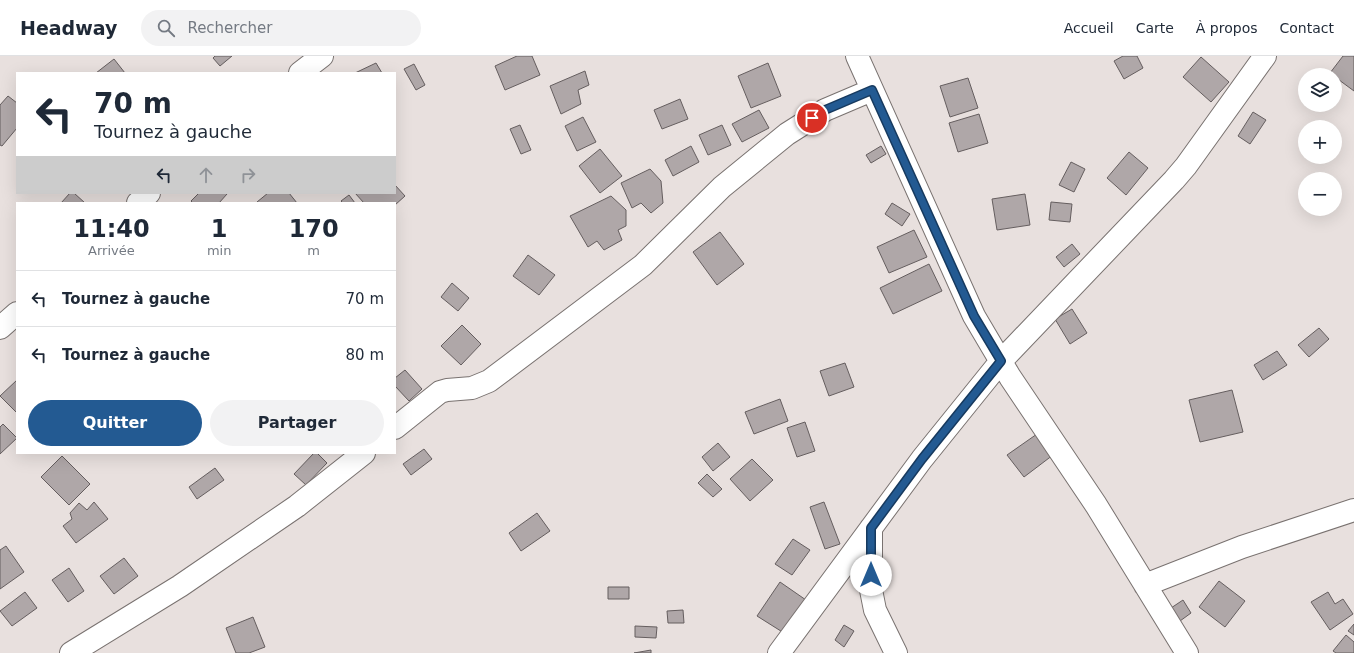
<!DOCTYPE html>
<html lang="fr">
<meta charset="utf-8">
<style>
body{margin:0;font-family:"DejaVu Sans",sans-serif;background:#f2f2f3;color:#1f2937;height:100vh;display:flex;flex-direction:column;font-size:15px;white-space:nowrap}
*{box-sizing:border-box;margin:0}
p{font-size:13px;color:#747a83}
.icon{flex:none;width:22px;height:22px;fill:none;stroke:currentColor;stroke-width:2;stroke-linecap:round;stroke-linejoin:round}
.map{position:relative;flex:1;overflow:hidden}
.side{position:absolute;left:16px;top:146px;width:380px;height:252px;display:flex;flex-direction:column;background:#fff;border-radius:0px;box-shadow:0 4px 16px #0002}
.side>*{flex:none}
.top-card{position:absolute;left:16px;top:16px;width:380px;height:122px;border-radius:0px;box-shadow:0 4px 16px #0002;background:#fff;color:#1f2937;overflow:hidden}
.tools{position:absolute;left:1298px;top:12px;display:grid;gap:8px}
.tools a{display:grid;place-items:center;width:44px;height:44px;border-radius:50%;background:#fff;box-shadow:0 4px 16px #0002;font-size:20px}
.pin{position:absolute;display:grid;place-items:center;width:34px;height:34px;color:#fff;margin:-17px;border:2px solid #fff;border-radius:50%;box-shadow:0 1px 4px #0007}
.me{position:absolute;width:44px;margin:-22px;rotate:0deg;stroke-linejoin:round;filter:drop-shadow(0 0 3px #0008)}
.turn{display:flex;align-items:center;gap:14px;height:84px;padding:0 12px;font-size:18px}
.turn .icon{width:52px;height:52px;stroke-width:2.5}
.turn b{display:block;font-size:28px;line-height:34px}
.lanes{display:flex;align-items:center;height:38px;padding:0 12px;background:#0003;justify-content:center;gap:20px;direction:ltr}
.lanes .off{opacity:.35}
.eta{display:flex;justify-content:space-evenly;align-items:center;height:68px;text-align:center}
.eta b{font-size:24px;font-weight:700;line-height:28px}
.action{display:flex;gap:8px;margin-top:auto;padding:8px 12px}
.action a{flex:1;height:46px;border-radius:24px;background:#235a92;color:#fff;font-size:16px;font-weight:700;line-height:46px;text-align:center}
.action a+a{background:#f2f2f3;color:#1f2937}
ul{padding:0;list-style:none}
li{display:flex;align-items:center;gap:12px;height:56px;padding:0 12px;border-top:1px solid #e0e1e3}
li div{flex:1}
li b{display:block;font-size:15px}
li em{font-style:normal}
header{display:flex;align-items:center;gap:24px;box-sizing:border-box;height:56px;padding:0 20px;background:#fff;border-bottom:1px solid #e0e1e3}
header strong{font-size:19px}
nav{display:flex;gap:22px;margin-inline-start:auto;font-size:14px}
.search{width:280px;height:36px;background:#f2f2f3;display:flex;align-items:center;gap:10px;box-sizing:border-box;padding:0 14px;border-radius:22px;color:#747a83;font-size:15px}
.map>svg:first-child{display:block}
</style>
<header>
<strong>Headway</strong>
<div class="search"><svg class="icon" aria-label="search" viewBox="0 0 24 24"><circle cx="10" cy="10" r="6"/><path d="M15 15l6 6"/></svg>Rechercher</div>
<nav><a>Accueil</a><a>Carte</a><a>À propos</a><a>Contact</a></nav>
</header>
<div class="map">
<svg width="1354" height="597" viewBox="0 0 1354 597">
<rect width="100%" height="100%" fill="#e8e0de"/>
<!-- building -->
<path fill="#afa7a8" stroke="#655e5f" d="M 215,0 L 232,0 L 220,10 L 213,2 Z
M 517,0 L 532,0 L 540,19 L 505,34 L 495,10 Z
M 1123,0 L 1137,0 L 1143,12 L 1124,23 L 1114,5 Z
M 1343,0 L 1354,0 L 1354,35 L 1335,21 L 1335,19 L 1330,17 Z
M 1201,1 L 1229,26 L 1211,46 L 1183,21 Z
M 114,3 L 125,17 L 96,17 Z
M 376,7 L 382,17 L 355,17 Z
M 768,7 L 781,40 L 751,52 L 738,20 Z
M 414,8 L 425,29 L 416,34 L 404,13 Z
M 585,15 L 589,29 L 578,34 L 581,48 L 561,58 L 550,30 Z
M 968,22 L 978,52 L 950,61 L 940,30 Z
M 8,40 L 17,47 L 17,72 L 2,90 L 0,89 L 0,49 Z
M 680,43 L 688,63 L 662,73 L 654,54 Z
M 759,54 L 769,72 L 742,86 L 732,68 Z
M 1253,56 L 1266,64 L 1250,88 L 1238,80 Z
M 979,58 L 988,87 L 958,96 L 949,67 Z
M 583,61 L 596,86 L 577,95 L 565,70 Z
M 520,69 L 531,94 L 521,98 L 510,73 Z
M 722,69 L 731,89 L 708,99 L 699,79 Z
M 691,90 L 699,106 L 673,120 L 665,104 Z
M 881,90 L 886,98 L 871,107 L 866,99 Z
M 600,93 L 622,120 L 600,137 L 579,110 Z
M 1129,96 L 1148,112 L 1126,139 L 1107,122 Z
M 1071,106 L 1085,113 L 1074,136 L 1059,129 Z
M 650,113 L 661,125 L 663,147 L 651,157 L 641,147 L 632,152 L 621,127 Z
M 395,129 L 405,140 L 395,149 L 395,147 L 364,147 L 355,137 L 395,137 Z
M 70,137 L 74,137 L 85,147 L 61,147 Z
M 199,137 L 226,137 L 227,138 L 219,147 L 193,147 L 191,145 Z
M 268,137 L 289,137 L 297,147 L 258,147 L 257,146 Z
M 1025,138 L 1030,169 L 997,174 L 992,143 Z
M 349,139 L 355,147 L 343,147 L 341,145 Z
M 611,140 L 626,154 L 626,170 L 618,174 L 622,184 L 604,194 L 597,185 L 588,191 L 570,160 Z
M 1051,146 L 1072,148 L 1070,166 L 1049,164 Z
M 892,147 L 910,158 L 902,170 L 885,158 Z
M 914,174 L 927,201 L 889,217 L 877,191 Z
M 720,176 L 744,208 L 717,229 L 693,196 Z
M 1072,188 L 1080,198 L 1064,211 L 1056,201 Z
M 528,199 L 555,219 L 539,239 L 513,220 Z
M 929,208 L 942,235 L 893,258 L 880,232 Z
M 452,227 L 469,242 L 458,255 L 441,241 Z
M 1072,253 L 1087,277 L 1070,288 L 1055,263 Z
M 462,269 L 481,288 L 461,309 L 441,290 Z
M 1319,272 L 1329,283 L 1309,301 L 1298,289 Z
M 1277,295 L 1287,309 L 1263,324 L 1254,309 Z
M 845,307 L 854,331 L 829,340 L 820,315 Z
M 405,314 L 422,333 L 409,345 L 395,330 L 395,322 Z
M 17,324 L 17,357 L 0,340 Z
M 1232,334 L 1243,376 L 1200,386 L 1189,344 Z
M 780,343 L 788,365 L 754,378 L 745,356 Z
M 805,366 L 815,395 L 797,401 L 787,372 Z
M 3,368 L 17,382 L 0,398 L 0,371 Z
M 1037,378 L 1053,399 L 1024,421 L 1007,399 Z
M 718,387 L 730,401 L 713,415 L 702,401 Z
M 424,393 L 432,403 L 411,419 L 403,408 Z
M 314,397 L 317,397 L 327,407 L 306,429 L 294,418 Z
M 62,400 L 90,428 L 69,449 L 41,421 Z
M 752,403 L 773,424 L 750,445 L 730,423 Z
M 215,412 L 224,424 L 197,443 L 189,431 Z
M 707,418 L 722,433 L 713,441 L 698,427 Z
M 94,446 L 108,463 L 76,487 L 63,470 L 72,463 L 70,457 L 79,447 L 87,454 Z
M 824,446 L 840,488 L 825,493 L 810,451 Z
M 537,457 L 550,475 L 521,495 L 509,477 Z
M 793,483 L 810,494 L 792,519 L 775,508 Z
M 6,490 L 24,516 L 0,533 L 0,494 Z
M 124,502 L 138,520 L 114,538 L 100,520 Z
M 69,512 L 84,535 L 68,546 L 52,524 Z
M 1219,525 L 1245,545 L 1225,571 L 1199,551 Z
M 780,526 L 806,544 L 784,577 L 757,560 Z
M 608,531 L 629,531 L 629,543 L 608,543 Z
M 25,536 L 37,552 L 12,570 L 0,555 Z
M 1328,536 L 1335,548 L 1343,543 L 1353,558 L 1330,574 L 1311,546 Z
M 1183,544 L 1191,557 L 1180,565 L 1171,552 Z
M 683,554 L 684,567 L 668,567 L 667,555 Z
M 253,561 L 265,591 L 249,597 L 236,597 L 226,572 Z
M 1354,568 L 1354,579 L 1348,575 Z
M 844,569 L 854,575 L 844,591 L 835,584 Z
M 635,570 L 657,571 L 656,582 L 635,581 Z
M 1346,579 L 1354,586 L 1354,597 L 1336,597 L 1333,595 Z
M 651,594 L 651,597 L 634,597 Z"/>
<g fill="none" stroke-linecap="round" stroke-linejoin="round">
<!-- minor casing -->
<g stroke="#797270" stroke-width="24">
<path id="minor" d="M 857,0 L 974,260 L 1010,321 L 1096,449 L 1187,597
M 300,17 L 322,0
M 138,147 L 149,137
M 0,272 L 17,257
M 395,372 L 440,336 L 447,334 L 472,332 L 489,325 L 643,209 L 722,131 L 787,78 L 825,54 L 872,34
M 871,472 L 871,534 L 875,554 L 896,597
M 1145,529 L 1242,491 L 1354,454
M 71,597 L 180,530 L 297,450 L 364,397
M 779,597 L 922,403 L 1001,305 L 1174,124 L 1186,110 L 1265,0"/>
</g>
<!-- minor -->
<use href="#minor" stroke="#fff" stroke-width="22"/>
</g>
<g fill="none" stroke-linecap="round" stroke-linejoin="round">
<!-- route casing -->
<g stroke="#173a5f" stroke-width="10">
<path id="route" d="M 812,62 L 825,54 L 872,34 L 974,260 L 1001,305 L 922,403 L 871,472 L 871,519"/>
</g>
<!-- route -->
<use href="#route" stroke="#235a92" stroke-width="7"/>
</g>
</svg>
<div class="tools">
<a><svg class="icon" aria-label="layers" viewBox="0 0 24 24"><path d="M12 4l9 5-9 5-9-5zM3 14l9 5 9-5"/></svg></a>
<a>+</a>
<a>−</a>
</div>
<div class="pin" style="left:812px;top:62px;background:#d93025"><svg class="icon" aria-label="arrive" viewBox="0 0 24 24"><path d="M6 21V4h12l-3 4 3 4H6"/></svg></div>
<svg class="me" style="left:871px;top:519px" viewBox="-20 -20 40 40"><circle r="19" fill="#fff"/><path d="M0-13L10 11 0 6-10 11z" fill="#235a92"/></svg>
<div class="top-card">
<div class="turn"><svg class="icon" aria-label="left" viewBox="0 0 24 24"><path d="M17 20v-9H6M10 6l-5 5 5 5"/></svg><div><b>70 m</b>Tournez à gauche</div></div>
<div class="lanes"><svg class="icon" aria-label="left" viewBox="0 0 24 24"><path d="M17 20v-9H6M10 6l-5 5 5 5"/></svg><svg class="icon off" aria-label="ahead" viewBox="0 0 24 24"><path d="M12 20V5M6 11l6-6 6 6"/></svg><svg class="icon off" aria-label="right" viewBox="0 0 24 24"><path d="M7 20v-9h11M14 6l5 5-5 5"/></svg></div>
</div>
<section class="side">
<div class="eta">
<div><b>11:40</b><p>Arrivée</p></div>
<div><b>1</b><p>min</p></div>
<div><b>170</b><p>m</p></div>
</div>
<ul>
<li><svg class="icon" aria-label="left" viewBox="0 0 24 24"><path d="M17 20v-9H6M10 6l-5 5 5 5"/></svg><div><b>Tournez à gauche</b></div><em>70 m</em></li>
<li><svg class="icon" aria-label="left" viewBox="0 0 24 24"><path d="M17 20v-9H6M10 6l-5 5 5 5"/></svg><div><b>Tournez à gauche</b></div><em>80 m</em></li>
</ul>
<div class="action"><a>Quitter</a><a>Partager</a></div>
</section>
</div>
